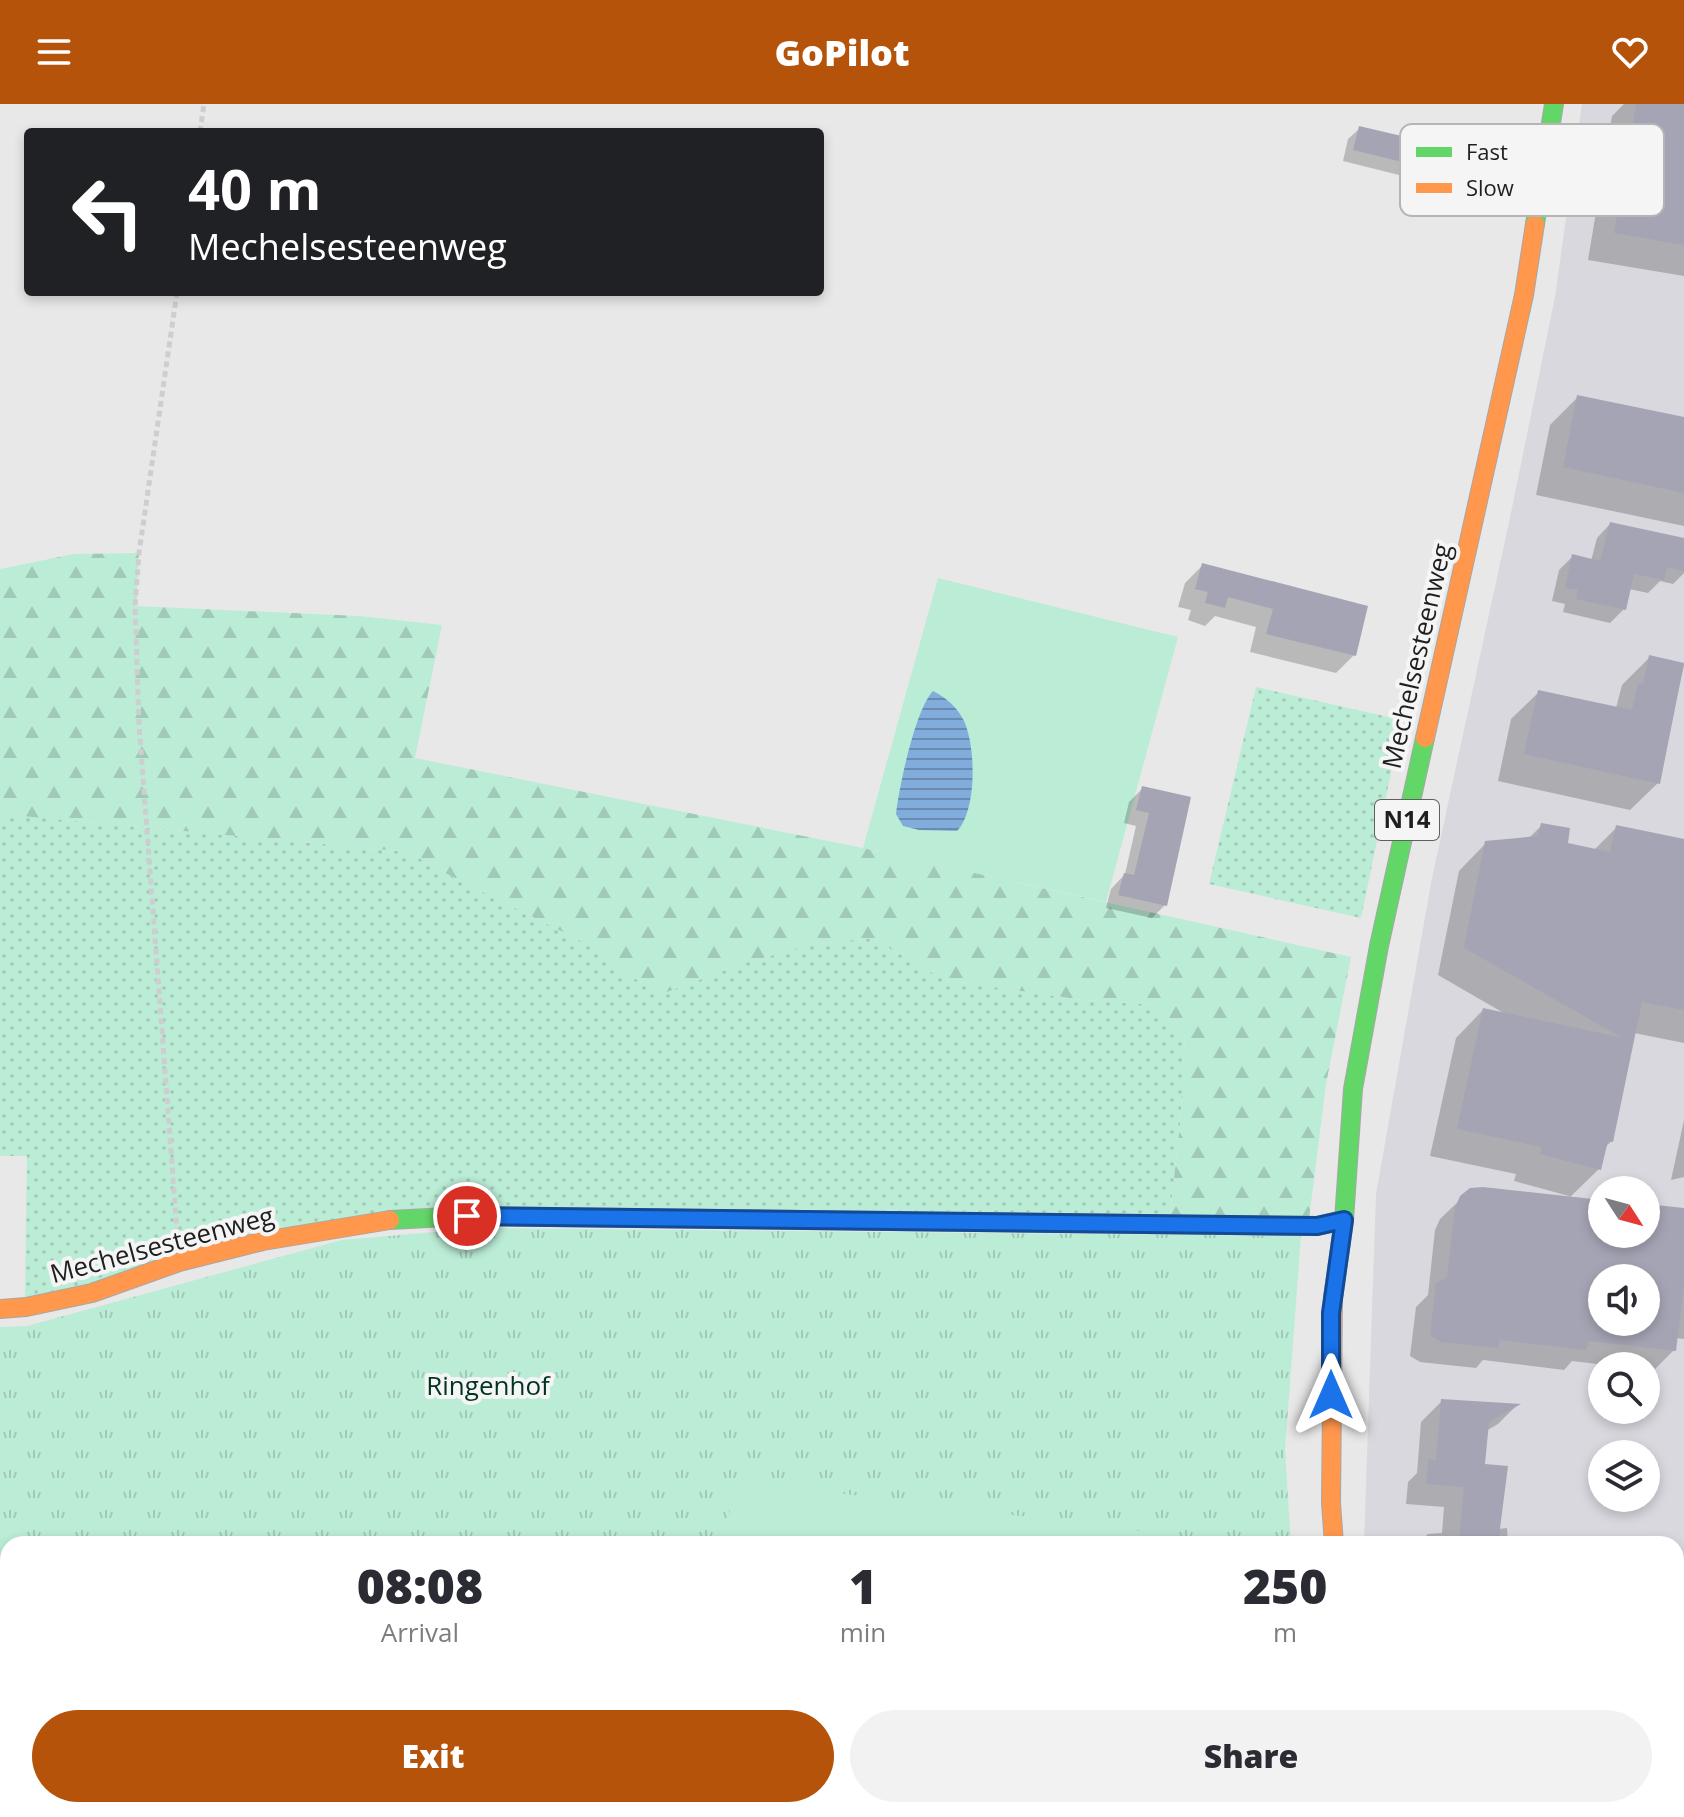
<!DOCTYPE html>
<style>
body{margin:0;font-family:"Open Sans",sans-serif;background:#f2f2f3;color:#2b2b33;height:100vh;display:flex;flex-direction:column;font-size:30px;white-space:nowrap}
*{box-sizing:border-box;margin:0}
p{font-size:26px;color:#7c7c81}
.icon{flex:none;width:44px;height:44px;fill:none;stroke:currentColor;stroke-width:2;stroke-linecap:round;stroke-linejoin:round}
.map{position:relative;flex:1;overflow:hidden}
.panel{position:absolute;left:0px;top:1432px;width:1684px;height:282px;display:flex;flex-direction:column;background:#fff;border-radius:24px 24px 0 0;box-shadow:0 4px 12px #0003}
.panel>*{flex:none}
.hud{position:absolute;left:24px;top:24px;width:800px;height:168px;border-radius:8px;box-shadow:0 4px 12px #0003;background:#202124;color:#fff;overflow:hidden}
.needle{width:52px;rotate:126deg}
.buttons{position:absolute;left:1588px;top:1072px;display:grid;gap:16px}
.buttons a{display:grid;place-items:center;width:72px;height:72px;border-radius:50%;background:#fff;box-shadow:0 4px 12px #0003;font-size:40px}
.pin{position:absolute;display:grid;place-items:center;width:68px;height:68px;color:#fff;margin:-34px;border:4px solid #fff;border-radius:50%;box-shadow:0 2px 8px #0007}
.me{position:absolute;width:88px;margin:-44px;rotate:0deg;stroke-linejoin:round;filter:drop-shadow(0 0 6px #0008)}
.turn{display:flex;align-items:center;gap:28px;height:168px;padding:0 32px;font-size:36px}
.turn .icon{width:104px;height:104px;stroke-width:2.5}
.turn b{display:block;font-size:56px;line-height:68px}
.eta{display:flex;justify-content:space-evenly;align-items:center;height:136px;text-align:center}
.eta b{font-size:48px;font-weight:800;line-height:56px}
.primary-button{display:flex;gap:16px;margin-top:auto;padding:16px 32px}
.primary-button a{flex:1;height:92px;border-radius:48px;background:#b45309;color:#fff;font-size:32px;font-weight:800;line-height:92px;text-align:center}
.primary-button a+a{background:#f2f2f3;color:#2b2b33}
header{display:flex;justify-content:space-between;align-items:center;height:104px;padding:0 32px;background:#b45309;color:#fff;font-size:36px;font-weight:800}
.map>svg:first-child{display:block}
</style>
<header><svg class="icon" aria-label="menu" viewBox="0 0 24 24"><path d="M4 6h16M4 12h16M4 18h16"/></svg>GoPilot<svg class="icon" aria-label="heart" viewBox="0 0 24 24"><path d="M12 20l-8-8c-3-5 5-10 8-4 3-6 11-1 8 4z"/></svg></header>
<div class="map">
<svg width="1684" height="1713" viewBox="0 0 1684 1713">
<defs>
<pattern id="grass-dots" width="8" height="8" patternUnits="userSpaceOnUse" patternTransform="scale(2)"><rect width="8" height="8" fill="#bbecd6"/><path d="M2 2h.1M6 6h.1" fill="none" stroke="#a0cab7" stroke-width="1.8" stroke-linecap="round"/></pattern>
<pattern id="forest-firs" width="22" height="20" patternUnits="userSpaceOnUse" patternTransform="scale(2)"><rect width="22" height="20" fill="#bbecd6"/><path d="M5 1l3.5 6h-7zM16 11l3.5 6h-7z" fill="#a0cab7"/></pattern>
<pattern id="park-tufts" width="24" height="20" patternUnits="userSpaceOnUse" patternTransform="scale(2)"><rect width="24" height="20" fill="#bbecd6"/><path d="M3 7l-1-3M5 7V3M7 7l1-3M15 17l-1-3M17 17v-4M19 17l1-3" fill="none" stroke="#a0cab7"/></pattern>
<pattern id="water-rules" width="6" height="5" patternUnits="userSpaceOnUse" patternTransform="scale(2)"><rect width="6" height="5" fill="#82acdb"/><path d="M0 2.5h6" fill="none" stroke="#6a8bb1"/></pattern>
</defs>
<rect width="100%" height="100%" fill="#e8e8e9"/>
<!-- built -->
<path fill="#d8d8de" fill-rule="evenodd" d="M 1582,0 L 1684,0 L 1684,1713 L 1395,1713 L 1394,1706 L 1676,1706 L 1676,1440 L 1364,1440 L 1376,1090 L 1432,774 L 1512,404 L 1555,193 ZM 1602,1086 L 1646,1086 L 1646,1130 L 1602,1130 ZM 1602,1174 L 1646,1174 L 1646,1218 L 1602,1218 ZM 1602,1262 L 1646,1262 L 1646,1306 L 1602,1306 ZM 1602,1350 L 1646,1350 L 1646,1394 L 1602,1394 Z"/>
<!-- grass -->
<path fill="url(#grass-dots)" d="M 1256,583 L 1402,616 L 1361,814 L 1209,780 Z
M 0,710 L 409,748 L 441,767 L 581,837 L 659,891 L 741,860 L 809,841 L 872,834 L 945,876 L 1083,896 L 1155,901 L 1185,932 L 1180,1021 L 1170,1110 L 467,1102 L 25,1193 L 27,1052 L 0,1052 Z"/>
<!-- forest -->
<path fill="url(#forest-firs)" d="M 139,449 L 136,502 L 359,512 L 442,521 L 415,654 L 863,744 L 1351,853 L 1326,980 L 1309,1115 L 1170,1110 L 1180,1021 L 1185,932 L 1155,901 L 1083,896 L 945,876 L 872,834 L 809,841 L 741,860 L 659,891 L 581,837 L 441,767 L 409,748 L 0,710 L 0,465 L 74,450 Z"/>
<!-- park -->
<path fill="url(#park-tufts)" d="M 481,1124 L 1301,1132 L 1285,1346 L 1291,1440 L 8,1440 L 8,1706 L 1320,1706 L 1322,1713 L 0,1713 L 0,1223 L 27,1222 L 342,1136 Z"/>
<!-- garden -->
<path fill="#bbecd6" d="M 938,474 L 1178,533 L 1106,798 L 863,744 Z
M 734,1376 L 1156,1429 L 1155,1440 L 725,1440 Z
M 1023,1706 L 1120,1706 L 1119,1713 L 1078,1713 Z"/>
<!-- water -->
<path fill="url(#water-rules)" d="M 933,587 C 947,594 957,603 964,617 C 976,643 977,706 957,727 L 919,726 L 903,722 L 896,710 C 899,683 915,606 933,587 Z"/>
<!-- shadow -->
<path fill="#0003" fill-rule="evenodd" d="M 1624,0 L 1667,0 L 1684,17 L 1684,172 L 1588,156 L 1612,12 Z
M 1360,24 L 1462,72 L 1451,84 L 1343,57 L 1348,35 Z
M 1578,293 L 1684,315 L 1684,422 L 1536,391 L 1550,321 Z
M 1610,420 L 1684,436 L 1684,469 L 1673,480 L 1660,477 L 1648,489 L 1629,485 L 1624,505 L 1610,519 L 1563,508 L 1565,500 L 1552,497 L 1559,466 L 1573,452 L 1591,457 L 1597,434 Z
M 1203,461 L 1354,551 L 1336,569 L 1250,548 L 1256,523 L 1215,512 L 1205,522 L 1188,516 L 1191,506 L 1178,503 L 1185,479 Z
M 1650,553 L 1684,561 L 1658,679 L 1630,706 L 1498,677 L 1511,615 L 1539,588 L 1616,604 L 1622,581 Z
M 1143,684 L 1189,695 L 1165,801 L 1152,814 L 1106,804 L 1111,785 L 1125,770 L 1136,722 L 1124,719 L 1129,698 Z
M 1542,721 L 1565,741 L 1593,747 L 1617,723 L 1684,737 L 1684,939 L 1634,929 L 1612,1037 L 1604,1044 L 1599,1065 L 1569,1094 L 1602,1098 L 1602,1130 L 1646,1130 L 1646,1102 L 1684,1106 L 1684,1235 L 1675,1234 L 1674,1246 L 1653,1267 L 1646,1266 L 1646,1262 L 1614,1262 L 1572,1257 L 1564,1266 L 1483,1256 L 1476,1264 L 1420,1258 L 1410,1252 L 1416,1203 L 1428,1191 L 1435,1126 L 1440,1115 L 1462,1094 L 1569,1094 L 1569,1092 L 1514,1077 L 1516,1070 L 1430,1052 L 1456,934 L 1483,906 L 1507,911 L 1438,871 L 1459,767 L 1486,739 L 1528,735 ZM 1602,1174 L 1646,1174 L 1646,1218 L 1602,1218 Z
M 1684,1016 L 1684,1073 L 1671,1076 Z
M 1442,1297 L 1516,1302 L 1498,1320 L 1486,1327 L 1483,1362 L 1498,1425 L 1507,1424 L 1508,1440 L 1418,1440 L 1428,1430 L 1442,1429 L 1444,1403 L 1406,1400 L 1408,1378 L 1417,1369 L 1421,1318 Z
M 1684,1462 L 1684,1546 L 1679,1546 L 1676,1470 Z
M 1676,1703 L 1678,1713 L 1458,1713 L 1465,1706 L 1536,1706 L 1537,1712 L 1569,1706 L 1676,1706 Z"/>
<!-- building -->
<path fill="#a5a4b4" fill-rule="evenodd" d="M 1636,0 L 1684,0 L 1684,141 L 1614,129 Z
M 1359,22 L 1470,48 L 1464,73 L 1353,46 Z
M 1577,291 L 1684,313 L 1684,389 L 1563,363 Z
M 1610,418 L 1684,434 L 1684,467 L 1667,463 L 1664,476 L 1634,470 L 1626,506 L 1576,495 L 1578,486 L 1565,484 L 1572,450 L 1600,457 Z
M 1202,459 L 1368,502 L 1356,552 L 1266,530 L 1273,505 L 1228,493 L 1225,504 L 1205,499 L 1208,488 L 1195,485 Z
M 1649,551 L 1684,559 L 1660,680 L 1524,650 L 1538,586 L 1632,606 L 1638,579 L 1643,580 Z
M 1142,682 L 1191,693 L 1167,802 L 1118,791 L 1124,769 L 1134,771 L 1149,709 L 1136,706 Z
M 1541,719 L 1570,724 L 1568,739 L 1610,748 L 1616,721 L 1684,735 L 1684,906 L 1642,898 L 1613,1038 L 1608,1037 L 1601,1066 L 1540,1050 L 1542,1043 L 1457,1025 L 1483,904 L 1623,934 L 1464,844 L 1485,737 L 1538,732 Z
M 1483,1083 L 1602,1096 L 1602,1130 L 1646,1130 L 1646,1100 L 1684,1104 L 1684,1180 L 1676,1247 L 1589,1237 L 1586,1246 L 1500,1236 L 1498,1244 L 1441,1238 L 1430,1231 L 1436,1180 L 1447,1173 L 1455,1104 L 1460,1092 L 1470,1084 ZM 1602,1174 L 1646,1174 L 1646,1218 L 1602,1218 Z
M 1441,1295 L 1521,1300 L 1489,1318 L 1485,1360 L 1508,1362 L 1498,1440 L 1459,1440 L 1464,1383 L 1426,1380 L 1428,1355 L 1436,1356 Z"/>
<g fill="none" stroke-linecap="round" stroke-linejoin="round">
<!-- fast casing -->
<g stroke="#a7a7a8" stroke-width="20">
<path id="fast" d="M 1535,120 L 1554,0
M 390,1116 L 467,1112 L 1317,1122 L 1344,1116
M 1333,1194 L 1344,1116 L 1353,985 L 1379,842 L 1425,634
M 1359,1706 L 1360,1713"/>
</g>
<!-- slow casing -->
<g stroke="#a7a7a8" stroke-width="20">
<path id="slow" d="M 1425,634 L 1524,191 L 1535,120
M 1333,1194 L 1331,1399 L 1334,1440
M 0,1205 L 26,1203 L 92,1189 L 179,1158 L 263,1137 L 390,1116"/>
</g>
<!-- path -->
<path stroke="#ceced0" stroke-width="5" stroke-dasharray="6 4" stroke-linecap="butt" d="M 200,28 L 204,0
M 177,188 L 139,449 L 135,502 L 139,620 L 177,1127"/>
<!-- fast -->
<use href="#fast" stroke="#63d668" stroke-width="18"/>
<!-- slow -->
<use href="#slow" stroke="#ff974d" stroke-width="18"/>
</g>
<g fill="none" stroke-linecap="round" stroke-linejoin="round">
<!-- route casing -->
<g stroke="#114b97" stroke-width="20">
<path id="route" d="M 467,1112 L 1317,1122 L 1344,1116 L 1331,1209 L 1331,1291"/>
</g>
<!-- route -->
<use href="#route" stroke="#1a73e8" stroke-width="14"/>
</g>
<g text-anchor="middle" stroke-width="8" stroke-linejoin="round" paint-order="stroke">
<!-- shield labels -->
<rect fill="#f5f5f6" stroke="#5f5f60" stroke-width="2" x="1375" y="696" width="64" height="40" rx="6"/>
<g font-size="24" font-weight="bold" fill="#1f1f20">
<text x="1407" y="724">N14</text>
</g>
<!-- street labels -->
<g font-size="26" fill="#1f1f20" stroke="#f5f5f6">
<text transform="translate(1417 552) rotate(-77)" y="9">Mechelsesteenweg</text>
<text transform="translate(162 1141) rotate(-15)" y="9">Mechelsesteenweg</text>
</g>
<!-- park labels -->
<g font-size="26" fill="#023321" stroke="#f5f5f6">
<text x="488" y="1291">Ringenhof</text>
</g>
</g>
<!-- legend -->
<rect x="1400" y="20" width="264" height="92" rx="12" fill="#f5f5f6" stroke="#b5b5b6" stroke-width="2"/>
<rect x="1416" y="43" width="36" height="10" fill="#63d668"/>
<rect x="1416" y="79" width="36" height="10" fill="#ff974d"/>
<g font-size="22" fill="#1f1f20">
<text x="1466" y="56">Fast</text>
<text x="1466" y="92">Slow</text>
</g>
</svg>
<div class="buttons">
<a><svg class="needle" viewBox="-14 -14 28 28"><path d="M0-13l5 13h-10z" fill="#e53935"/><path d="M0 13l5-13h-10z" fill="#7c7c81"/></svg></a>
<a><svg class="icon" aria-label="sound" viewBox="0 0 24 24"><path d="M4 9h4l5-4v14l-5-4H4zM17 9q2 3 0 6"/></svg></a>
<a><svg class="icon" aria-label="search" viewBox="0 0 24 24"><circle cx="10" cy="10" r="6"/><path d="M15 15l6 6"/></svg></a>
<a><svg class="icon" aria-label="layers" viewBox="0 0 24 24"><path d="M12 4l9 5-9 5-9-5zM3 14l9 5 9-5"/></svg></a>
</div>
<div class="pin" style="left:467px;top:1112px;background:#d93025"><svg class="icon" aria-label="arrive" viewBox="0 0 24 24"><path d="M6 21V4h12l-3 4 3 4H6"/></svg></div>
<svg class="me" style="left:1331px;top:1291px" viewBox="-20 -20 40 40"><path d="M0-17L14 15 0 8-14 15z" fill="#1a73e8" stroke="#fff" stroke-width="4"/></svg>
<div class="hud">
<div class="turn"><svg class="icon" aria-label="left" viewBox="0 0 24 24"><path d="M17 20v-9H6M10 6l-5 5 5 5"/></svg><div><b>40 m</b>Mechelsesteenweg</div></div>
</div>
<section class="panel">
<div class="eta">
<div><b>08:08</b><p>Arrival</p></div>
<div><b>1</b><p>min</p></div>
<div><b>250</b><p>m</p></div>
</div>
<div class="primary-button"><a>Exit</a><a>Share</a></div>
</section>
</div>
